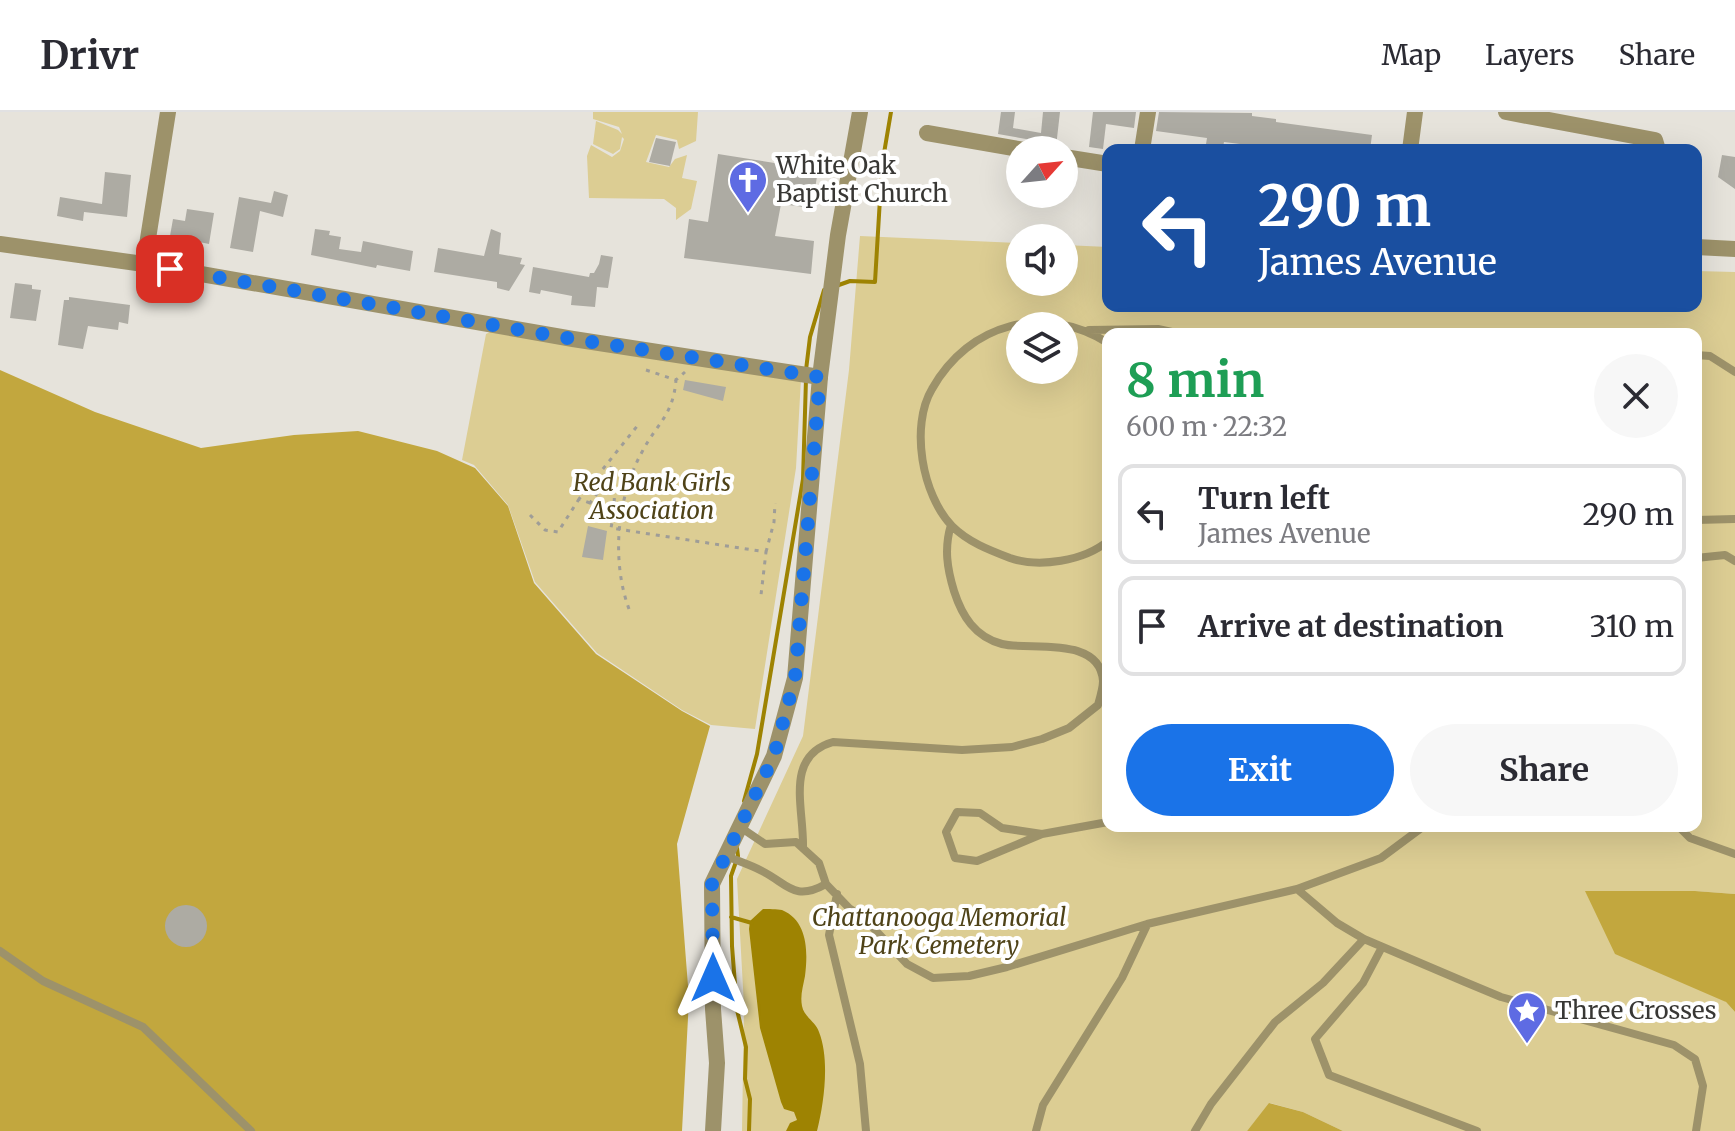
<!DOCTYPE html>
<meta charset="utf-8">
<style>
body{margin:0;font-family:Merriweather,serif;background:#f7f7f7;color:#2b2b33;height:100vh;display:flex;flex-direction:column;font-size:30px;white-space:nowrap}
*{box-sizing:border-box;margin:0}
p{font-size:26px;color:#7c7c81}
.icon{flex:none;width:44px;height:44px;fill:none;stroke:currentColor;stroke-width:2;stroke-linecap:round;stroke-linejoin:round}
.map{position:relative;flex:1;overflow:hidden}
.sheet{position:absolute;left:1102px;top:216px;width:600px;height:504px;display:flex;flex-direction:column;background:#fff;border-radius:16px;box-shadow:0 8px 32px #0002}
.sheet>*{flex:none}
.hud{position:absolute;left:1102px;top:32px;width:600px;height:168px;border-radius:16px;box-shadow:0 8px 32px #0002;background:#1a4fa0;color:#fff;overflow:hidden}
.needle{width:52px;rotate:63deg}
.controls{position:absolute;left:1006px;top:24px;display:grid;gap:16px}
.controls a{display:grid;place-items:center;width:72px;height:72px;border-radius:50%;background:#fff;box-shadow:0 8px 32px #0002;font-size:40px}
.pin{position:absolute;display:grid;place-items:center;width:68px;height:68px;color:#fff;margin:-34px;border-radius:16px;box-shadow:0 4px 12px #0006}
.me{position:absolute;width:88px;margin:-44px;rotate:0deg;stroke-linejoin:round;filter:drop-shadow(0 0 6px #0008)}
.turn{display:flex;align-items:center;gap:28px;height:168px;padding:0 24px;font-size:36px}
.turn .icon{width:104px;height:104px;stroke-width:2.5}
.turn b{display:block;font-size:56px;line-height:68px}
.round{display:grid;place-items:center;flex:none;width:84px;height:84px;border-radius:42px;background:#f7f7f7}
.head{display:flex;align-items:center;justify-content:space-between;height:136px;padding:0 24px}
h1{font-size:48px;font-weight:700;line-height:60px;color:#1e9e55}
.button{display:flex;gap:16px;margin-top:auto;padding:16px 24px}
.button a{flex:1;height:92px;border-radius:48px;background:#1a73e8;color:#fff;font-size:32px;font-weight:700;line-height:92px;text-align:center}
.button a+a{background:#f7f7f7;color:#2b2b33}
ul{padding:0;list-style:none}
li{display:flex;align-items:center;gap:24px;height:100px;margin:0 16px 12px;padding:0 8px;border:4px solid #e1e1e2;border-radius:16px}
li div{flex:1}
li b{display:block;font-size:30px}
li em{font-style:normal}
header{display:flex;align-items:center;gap:48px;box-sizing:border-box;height:112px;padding:0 40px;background:#fff;border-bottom:2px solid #e1e1e2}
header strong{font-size:38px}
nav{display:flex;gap:44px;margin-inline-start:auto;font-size:28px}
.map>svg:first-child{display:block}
</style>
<header>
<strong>Drivr</strong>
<nav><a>Map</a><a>Layers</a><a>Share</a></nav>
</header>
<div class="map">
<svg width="1735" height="1019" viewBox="0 0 1735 1019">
<rect width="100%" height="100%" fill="#e6e3db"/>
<!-- green -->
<path fill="#dccd93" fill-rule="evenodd" d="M 593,0 L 698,0 L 696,29 L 679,37 L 677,28 L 656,23 L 646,50 L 669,55 L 675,47 L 687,43 L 682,66 L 697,69 L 691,97 L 676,108 L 676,96 L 664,87 L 589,86 L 587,44 L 591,33 L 612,45 L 620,39 L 624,27 L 622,25 L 620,37 L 613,42 L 593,32 L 596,9 L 618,18 L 622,22 L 619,15 L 593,7 Z
M 860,124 L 1020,131 L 1020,170 L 1064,170 L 1064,133 L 1108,135 L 1108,194 L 1696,194 L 1696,159 L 1735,160 L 1735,782 L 1695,779 L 1586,779 L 1726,890 L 1735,900 L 1735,1019 L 1343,1019 L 1303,1000 L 1270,991 L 1247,1019 L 742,1019 L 744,894 L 737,767 L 803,624 L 849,258 ZM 1020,214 L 1064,214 L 1064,258 L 1020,258 ZM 1108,222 L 1696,222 L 1696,714 L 1108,714 Z
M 494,218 L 801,267 L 796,356 L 755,617 L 711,613 L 682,598 L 597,541 L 535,470 L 508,393 L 474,353 L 462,348 L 486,222 Z"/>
<!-- forest -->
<path fill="#c2a73e" d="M 0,258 L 95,300 L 201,336 L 294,323 L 358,319 L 437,339 L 475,356 L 508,394 L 534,471 L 596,542 L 682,599 L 710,614 L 677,732 L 689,887 L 682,1019 L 0,1019 Z
M 1585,779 L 1695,779 L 1735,782 L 1735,900 L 1726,890 L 1615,842 Z
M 1269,991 L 1303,1000 L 1343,1019 L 1247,1019 Z"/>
<!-- water -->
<path fill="#9e8302" d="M 763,797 C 768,797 777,797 782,798 C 808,809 808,840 805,864 C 803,875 800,883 802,894 C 804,905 816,910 819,920 C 830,948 824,991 817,1019 L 786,1019 L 790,1011 L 797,1008 L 794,1000 L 784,997 L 781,990 L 760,916 L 749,817 L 750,809 Z"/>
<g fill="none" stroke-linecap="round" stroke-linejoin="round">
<!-- stream -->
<path stroke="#9e8302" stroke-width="4" d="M 836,174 L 850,169 L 875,170 L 882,53 L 891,0
M 806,258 L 810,225 L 824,178
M 744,689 L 757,642 L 803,367 L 806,267
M 737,736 L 738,744 L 731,764 L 732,834 L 737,898 L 746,935 L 745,967 L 750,987 L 749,1019
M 731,805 L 752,811"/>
</g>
<!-- building -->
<path fill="#adaba3" d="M 1001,0 L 1015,0 L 1013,16 L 1041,21 L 1043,0 L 1060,0 L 1056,35 L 1041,34 L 1026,27 L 998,22 Z
M 1093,0 L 1136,0 L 1134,16 L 1106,12 L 1103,37 L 1089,35 Z
M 1159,0 L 1252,1 L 1252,4 L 1276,7 L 1276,10 L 1372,23 L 1370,38 L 1256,38 L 1256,34 L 1224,30 L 1223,35 L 1206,32 L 1207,26 L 1156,19 Z
M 656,26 L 676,30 L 670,54 L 649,50 Z
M 718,42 L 818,58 L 812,96 L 781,92 L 775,124 L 814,129 L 811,162 L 684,146 L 689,107 L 708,110 Z
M 1722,43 L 1735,45 L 1735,77 L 1718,65 Z
M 105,60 L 131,63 L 127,105 L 84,100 L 83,109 L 57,104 L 60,85 L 102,92 Z
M 274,79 L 288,83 L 283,105 L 260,99 L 253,140 L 230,136 L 239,85 L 271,91 Z
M 187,97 L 214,101 L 209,132 L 170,124 L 173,107 L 185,109 Z
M 315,117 L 330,119 L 329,123 L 341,125 L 339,137 L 361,140 L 363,129 L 413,139 L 410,159 L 377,153 L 376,156 L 311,143 Z
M 491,117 L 501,121 L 499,142 L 522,146 L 520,152 L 525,153 L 509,179 L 497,176 L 497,170 L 434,160 L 438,136 L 484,144 Z
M 601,143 L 613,145 L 608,176 L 597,175 L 595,195 L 571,193 L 572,184 L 541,178 L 540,182 L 529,180 L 533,155 L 589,165 L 590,161 L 594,161 L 599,152 Z
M 15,171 L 32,173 L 32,177 L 41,178 L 36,209 L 10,206 Z
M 69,185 L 130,193 L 128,212 L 119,210 L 118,218 L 88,214 L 83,237 L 58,233 L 64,188 L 69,188 Z
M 685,268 L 726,275 L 723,289 L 683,278 Z
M 588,414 L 607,419 L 603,448 L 582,445 Z
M165 814a21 21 0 1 1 42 0a21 21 0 1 1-42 0Z"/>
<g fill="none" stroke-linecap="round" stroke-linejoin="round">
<!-- path -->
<path stroke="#9f9d97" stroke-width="3" stroke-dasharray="4 6" stroke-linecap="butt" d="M 646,258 L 676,268 L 685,260
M 590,391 L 579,387 L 638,313
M 614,400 L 615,355 L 612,353 L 602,375 L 590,391 L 614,400 L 611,416 L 766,440 L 761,483
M 530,403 L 545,418 L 558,420 L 579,387
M 766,440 L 774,410 L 775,391
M 629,497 C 611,448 617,385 642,340 C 657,311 673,304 676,268"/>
<!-- service -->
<path stroke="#9d926a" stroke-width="8" d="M 1089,218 L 1158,217 L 1181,222
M 1108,231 C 1044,191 969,211 932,277 C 910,314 922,383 952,414 C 968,430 989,438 1010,446 C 1039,456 1084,449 1108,429
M 1696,243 L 1710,244 L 1735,260
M 1696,408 L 1735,407
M 1696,446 L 1725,443 L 1735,449
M 1678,714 L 1690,726 L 1735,742
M 1042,722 L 1002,716 L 980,701 L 957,700 L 946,720 L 955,746 L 977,749 L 1042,722 L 1108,710
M 803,735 C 804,696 784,644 833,630 L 962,638 L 1012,635 L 1042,627 L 1069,616 L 1098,593 C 1100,586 1103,576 1103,569 C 1100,523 1030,539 1002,532 C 975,525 962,504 954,479 C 947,456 944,436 951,413
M 726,744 C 738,749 751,753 762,759 C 788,772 794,790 826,772 L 819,751 L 796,730 L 765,732 L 740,715
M 826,772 L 849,796 L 863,805 L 907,852 L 933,866 L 969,864 L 1007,855 L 1147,812 L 1297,777 L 1337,811 L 1364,827 L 1465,870 L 1501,885 L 1674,933 L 1695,947 L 1703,974 L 1696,1019
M 1297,777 L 1381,746 L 1424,714
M 837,782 L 829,823 L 860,952 L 866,1019
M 1382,835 L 1363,871 L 1315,927 L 1329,963 L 1477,1019
M 0,839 L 43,869 L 143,915 L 251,1019
M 1036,1019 L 1043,993 L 1122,866 L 1147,813
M 1195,1019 L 1211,992 L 1275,910 L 1323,871 L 1364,827"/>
<!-- minor -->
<path stroke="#9d926a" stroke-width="16" d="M 1506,0 L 1655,28 L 1658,38
M 927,21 L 1024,38
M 1142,38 L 1148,0
M 1410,38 L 1415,0
M 1064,45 L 1108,52
M 0,132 L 144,152 L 573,227 L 820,265
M 1696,135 L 1735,137
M 144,152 L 168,0"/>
<!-- tertiary -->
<path stroke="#9d926a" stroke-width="16" d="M 713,1019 L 717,951 L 713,897 L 712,772 L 774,644 L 795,566 L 820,265 L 838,123 L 860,0"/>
</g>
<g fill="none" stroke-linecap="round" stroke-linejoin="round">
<!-- route -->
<path stroke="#1a73e8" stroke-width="14" stroke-dasharray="0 25.2" d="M 170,157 L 573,227 L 820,265 L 795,566 L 774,644 L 712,772 L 713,866"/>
</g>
<!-- icons -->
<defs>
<g id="church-pin" transform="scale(2)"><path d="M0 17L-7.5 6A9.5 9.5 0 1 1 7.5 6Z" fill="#5e6be3" stroke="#fff"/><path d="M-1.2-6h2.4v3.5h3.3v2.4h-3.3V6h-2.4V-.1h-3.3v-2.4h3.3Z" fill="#fff"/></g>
<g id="sight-pin" transform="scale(2)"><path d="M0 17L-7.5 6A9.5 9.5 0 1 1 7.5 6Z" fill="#5e6be3" stroke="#fff"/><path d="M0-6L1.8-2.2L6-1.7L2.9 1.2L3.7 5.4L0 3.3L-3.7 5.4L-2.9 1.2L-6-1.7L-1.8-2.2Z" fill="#fff"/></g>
</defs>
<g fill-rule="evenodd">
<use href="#church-pin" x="748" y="68"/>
<use href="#sight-pin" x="1527" y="899"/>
</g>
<g text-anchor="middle" stroke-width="8" stroke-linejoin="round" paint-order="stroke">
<!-- poi labels -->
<g font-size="24" fill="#383734" stroke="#fff" text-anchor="start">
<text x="776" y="62">White Oak<tspan x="776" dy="28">Baptist Church</tspan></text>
<text x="1555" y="907">Three Crosses</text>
</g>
<!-- park labels -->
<g font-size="24" font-style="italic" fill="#4f4318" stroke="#fff">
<text x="652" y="379">Red Bank Girls<tspan x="652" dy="28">Association</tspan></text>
<text x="939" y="814">Chattanooga Memorial<tspan x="939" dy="28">Park Cemetery</tspan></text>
</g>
</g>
</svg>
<div class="controls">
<a><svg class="needle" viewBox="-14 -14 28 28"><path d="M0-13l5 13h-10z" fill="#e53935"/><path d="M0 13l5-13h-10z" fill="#7c7c81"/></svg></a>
<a><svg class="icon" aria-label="sound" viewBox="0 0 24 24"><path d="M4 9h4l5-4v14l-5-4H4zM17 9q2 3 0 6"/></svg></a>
<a><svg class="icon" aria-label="layers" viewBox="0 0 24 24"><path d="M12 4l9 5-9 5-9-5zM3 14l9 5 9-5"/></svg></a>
</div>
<div class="pin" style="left:170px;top:157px;background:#d93025"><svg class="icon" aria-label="arrive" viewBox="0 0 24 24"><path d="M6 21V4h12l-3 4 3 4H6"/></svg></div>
<svg class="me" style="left:713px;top:866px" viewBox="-20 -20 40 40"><path d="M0-17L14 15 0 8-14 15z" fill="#1a73e8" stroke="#fff" stroke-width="4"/></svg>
<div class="hud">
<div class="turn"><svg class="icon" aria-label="left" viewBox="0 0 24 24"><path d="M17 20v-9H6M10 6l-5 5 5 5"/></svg><div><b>290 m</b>James Avenue</div></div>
</div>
<section class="sheet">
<div class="head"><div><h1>8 min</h1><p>600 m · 22:32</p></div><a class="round"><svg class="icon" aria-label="close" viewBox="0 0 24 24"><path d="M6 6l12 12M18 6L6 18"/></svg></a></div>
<ul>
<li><svg class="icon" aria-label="left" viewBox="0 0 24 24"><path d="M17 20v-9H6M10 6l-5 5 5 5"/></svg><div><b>Turn left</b><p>James Avenue</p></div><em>290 m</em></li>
<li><svg class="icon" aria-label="arrive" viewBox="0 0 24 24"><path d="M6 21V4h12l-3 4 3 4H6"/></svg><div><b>Arrive at destination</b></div><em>310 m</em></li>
</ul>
<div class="button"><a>Exit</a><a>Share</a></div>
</section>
</div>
